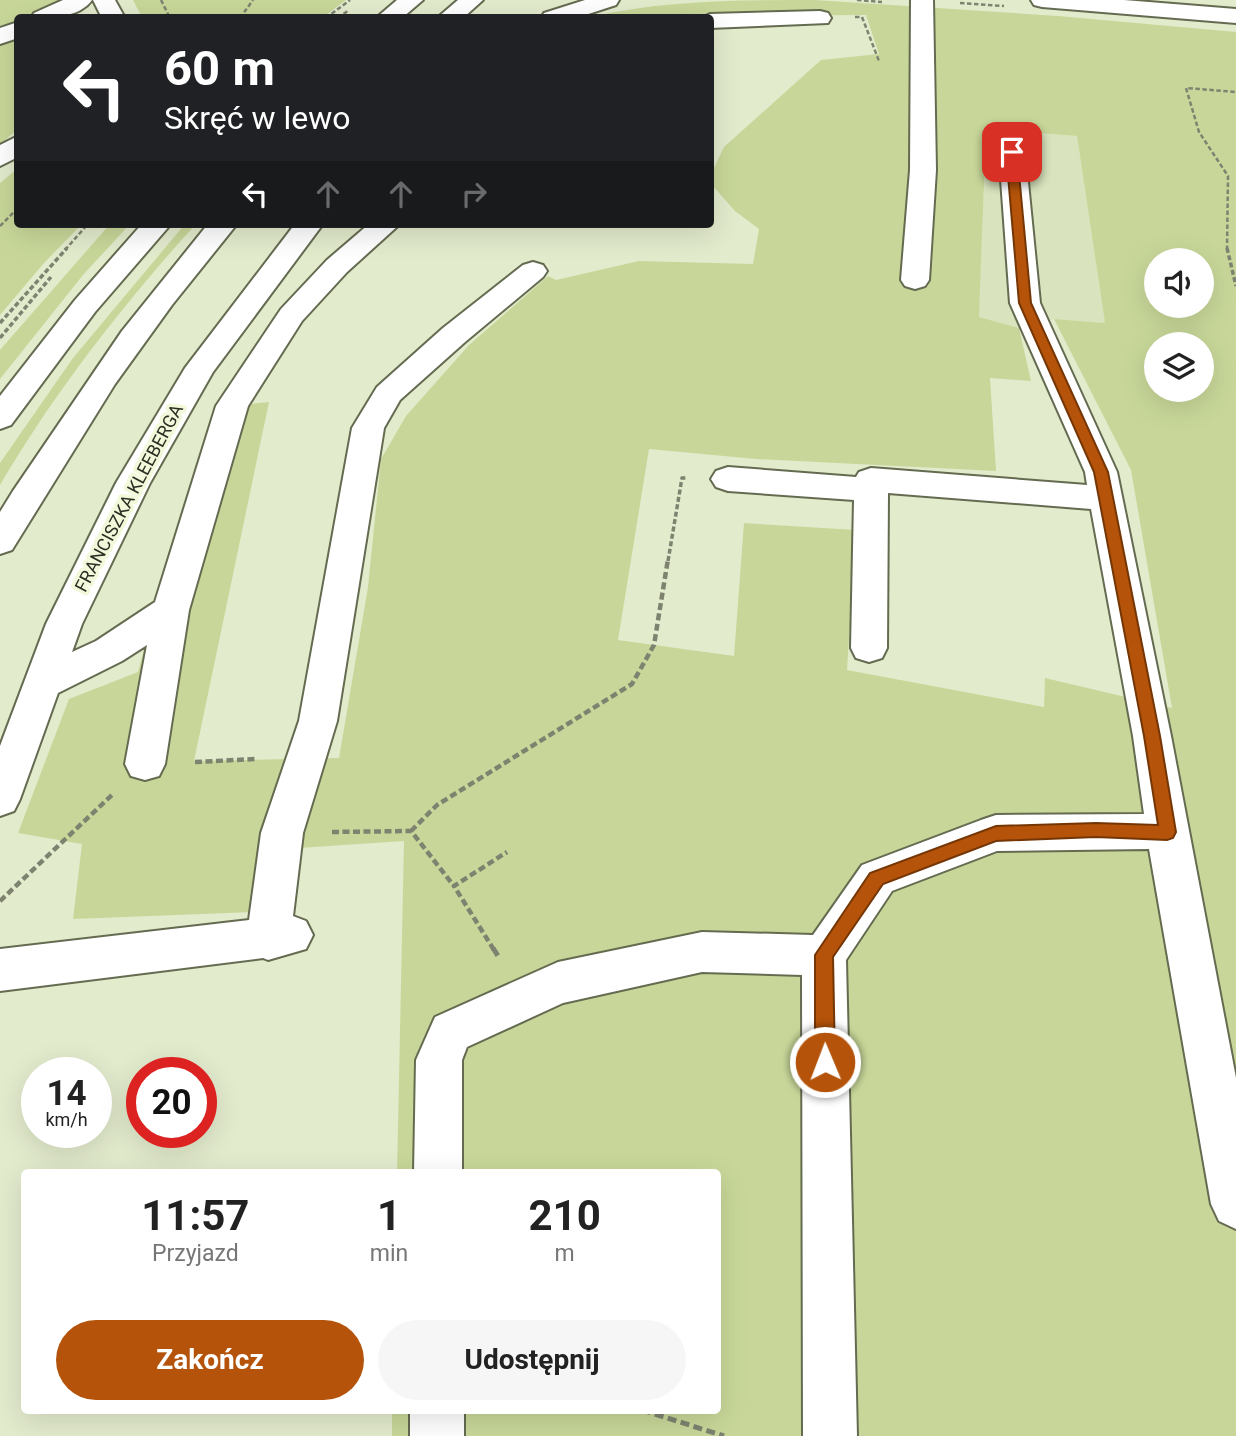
<!DOCTYPE html>
<html lang="pl">
<meta charset="utf-8">
<style>
body{margin:0;font-family:Roboto,sans-serif;background:#f6f6f6;color:#222;height:100vh;display:flex;flex-direction:column;font-size:26px;white-space:nowrap}
*{box-sizing:border-box;margin:0}
p{font-size:23px;color:#767676}
.icon{flex:none;width:38px;height:38px;fill:none;stroke:currentColor;stroke-width:2;stroke-linecap:round;stroke-linejoin:round}
.map{position:relative;flex:1;overflow:hidden}
.sheet{position:absolute;left:21px;top:1169px;width:700px;height:245px;display:flex;flex-direction:column;background:#fff;border-radius:7px;box-shadow:0 7px 28px #0002}
.sheet>*{flex:none}
.top-card{position:absolute;left:14px;top:14px;width:700px;height:214px;border-radius:7px;box-shadow:0 7px 28px #0002;background:#202124;color:#fff;overflow:hidden}
.fabs{position:absolute;left:1144px;top:248px;display:grid;gap:14px}
.fabs a{display:grid;place-items:center;width:70px;height:70px;border-radius:50%;background:#fff;box-shadow:0 7px 28px #0002;font-size:35px}
.speed{position:absolute;left:21px;top:1057px;display:flex;gap:14px;font-size:35px;font-weight:700;text-align:center}
.speed>*{display:grid;place-content:center;width:91px;height:91px;border-radius:50%;background:#fff;box-shadow:0 7px 28px #0002;line-height:1}
.speed small{font-size:18px;font-weight:400}
.speed .limit{border:10px solid #d22;background:#fff;color:#111}
.pin{position:absolute;display:grid;place-items:center;width:60px;height:60px;color:#fff;margin:-30px;border-radius:14px;box-shadow:0 4px 10px #0006}
.me{position:absolute;width:77px;margin:-38px;rotate:359deg;stroke-linejoin:round;filter:drop-shadow(0 0 5px #0008)}
.turn{display:flex;align-items:center;gap:24px;height:147px;padding:0 35px;font-size:32px}
.turn .icon{width:91px;height:91px;stroke-width:2.5}
.turn b{display:block;font-size:49px;line-height:60px}
.lanes{display:flex;align-items:center;height:66px;padding:0 35px;background:#0003;justify-content:center;gap:35px;direction:ltr}
.lanes .off{opacity:.35}
.eta{display:flex;justify-content:space-evenly;align-items:center;height:119px;text-align:center}
.eta b{font-size:42px;font-weight:700;line-height:49px}
.button{display:flex;gap:14px;margin-top:auto;padding:14px 35px}
.button a{flex:1;height:80px;border-radius:42px;background:#b45309;color:#fff;font-size:28px;font-weight:700;line-height:80px;text-align:center}
.button a+a{background:#f6f6f6;color:#222}
.map>svg:first-child{display:block}
</style>
<div class="map">
<svg width="1236" height="1436" viewBox="0 0 1236 1436">
<rect width="100%" height="100%" fill="#e3ebcd"/>
<!-- built -->
<path fill="#d9e3bd" d="M 986,128 L 1077,136 L 1105,323 L 1054,319 L 1019,328 L 979,317 Z"/>
<!-- green -->
<path fill="#c8d799" fill-rule="evenodd" d="M 0,0 L 61,0 L 29,17 L 18,18 L 17,23 L 0,31 Z
M 133,0 L 346,0 L 322,18 L 142,17 Z
M 815,0 L 1058,16 L 1236,32 L 1236,1436 L 392,1436 L 392,1411 L 718,1410 L 718,1172 L 397,1172 L 404,841 L 299,848 L 254,912 L 73,919 L 82,844 L 18,833 L 69,699 L 138,672 L 172,546 L 232,406 L 269,402 L 194,761 L 339,758 L 368,587 L 381,459 L 406,416 L 469,345 L 548,276 L 556,280 L 639,261 L 753,264 L 759,229 L 735,211 L 712,185 L 714,168 L 724,147 L 821,60 L 879,54 L 866,15 L 590,17 C 665,0 739,0 815,0 ZM 986,129 L 1077,136 L 1105,323 L 1054,319 L 1131,470 L 1172,708 L 1045,678 L 1044,707 L 847,670 L 856,530 L 744,523 L 734,656 L 618,640 L 649,449 L 756,459 L 996,471 L 990,378 L 1031,381 L 1019,328 L 979,317 ZM 1157,261 L 1202,261 L 1202,306 L 1157,306 ZM 1157,345 L 1202,345 L 1202,390 L 1157,390 Z
M 17,35 L 17,130 L 0,144 L 0,43 Z
M 17,169 L 18,224 L 82,224 L 44,263 L 0,315 L 0,183 Z
M 110,224 L 130,224 L 83,275 L 0,379 L 0,350 Z
M 185,224 L 196,224 C 124,303 54,393 0,485 L 0,463 L 73,358 Z"/>
<g fill="none" stroke-linecap="round" stroke-linejoin="round">
<!-- minor casing -->
<g stroke="#646b50" stroke-width="4">
<path id="minor" d="M 63,0 L 92,0 C 79,18 51,18 31,18 L 34,13 Z
M 93,0 L 115,0 L 125,18 L 102,18 Z
M 585,0 L 619,0 L 616,5 L 576,18 L 541,18 L 544,13 Z
M 911,0 L 933,0 L 936,170 L 929,280 L 925,286 L 915,289 L 905,286 L 901,280 L 910,170 Z
M 1031,0 L 1124,0 L 1236,9 L 1236,23 L 1042,7 L 1034,5 Z
M 820,11 L 828,13 L 831,18 L 828,23 L 710,28 L 710,18 L 701,18 L 710,14 Z
M 18,22 L 18,38 L 0,44 L 0,28 Z
M 18,136 L 18,157 L 0,166 L 0,145 Z
M 1012,144 L 1021,147 L 1025,152 L 1040,303 L 1117,472 L 1171,736 L 1236,1078 L 1236,1229 L 1219,1221 L 1211,1204 L 1149,849 L 997,851 L 892,891 L 846,960 L 857,1436 L 803,1436 L 802,975 L 702,972 L 563,1003 L 467,1047 L 462,1060 L 462,1172 L 414,1172 L 416,1060 L 435,1017 L 558,962 L 702,932 L 813,935 L 862,865 L 981,820 L 996,815 L 1144,814 L 1133,736 L 1091,509 L 888,493 L 887,648 L 882,658 L 869,662 L 856,658 L 851,648 L 854,500 L 728,491 L 716,487 L 711,479 L 716,471 L 728,467 L 856,477 L 859,472 L 871,468 L 1087,485 L 1085,472 L 1010,303 L 999,152 L 1003,147 Z
M 295,224 L 323,224 L 213,372 L 150,483 L 82,624 L 72,652 L 96,641 L 155,602 L 216,406 L 281,309 L 327,260 L 369,224 L 400,224 L 347,272 L 302,321 L 248,406 L 189,610 L 165,764 L 159,776 L 145,780 L 131,776 L 125,764 L 147,645 L 122,661 L 58,693 L 20,799 L 14,811 L 0,816 L 0,746 L 46,624 L 116,483 L 185,368 Z
M 533,262 L 543,265 L 547,271 L 543,277 L 465,342 L 400,400 L 384,428 L 337,721 L 303,833 L 293,916 L 306,921 L 313,935 L 306,949 L 268,960 L 263,958 L 0,991 L 0,949 L 249,920 L 261,833 L 299,721 L 352,428 L 377,387 L 443,328 L 523,265 Z
M 410,1410 L 464,1410 L 464,1436 L 410,1436 Z"/>
</g>
<!-- major casing -->
<g stroke="#646b50" stroke-width="4">
<path id="major" d="M 397,0 L 423,0 L 402,18 L 376,18 Z
M 458,0 L 483,0 L 463,18 L 437,18 Z
M 142,224 L 171,224 L 95,312 L 11,425 L 0,429 L 0,396 L 75,300 Z
M 208,224 L 237,224 L 172,305 L 115,384 L 12,550 L 0,554 L 0,512 L 13,491 L 122,331 Z"/>
</g>
<!-- path-far3 -->
<path stroke="#7e8370" stroke-width="2.5" stroke-dasharray="4.5 2.5" stroke-linecap="butt" d="M 161,0 L 170,18
M 857,0 L 882,2
M 960,3 L 1004,6
M 855,17 L 862,17 L 879,61
M 240,18 L 253,0
M 326,18 L 350,0
M 338,18 L 349,10
M 0,226 L 18,208
M 65,250 L 88,224
M 1227,250 L 1228,176 L 1199,132 L 1186,88 L 1236,92"/>
<!-- path-far2 -->
<path stroke="#7e8370" stroke-width="3.5" stroke-dasharray="5 2.5" stroke-linecap="butt" d="M 1227,248 L 1236,286
M 0,323 L 67,248
M 0,338 L 51,277
M 668,561 L 682,478 L 687,478"/>
<!-- path-far1 -->
<path stroke="#7e8370" stroke-width="4.5" stroke-dasharray="7 3.5" stroke-linecap="butt" d="M 195,762 L 256,759
M 411,831 L 437,805 L 632,684 L 654,645 L 668,559
M 332,832 L 411,831 L 454,886
M 0,901 L 114,793
M 494,950 L 454,886 L 507,852"/>
<!-- path -->
<path stroke="#7e8370" stroke-width="5" stroke-dasharray="9 4.5" stroke-linecap="butt" d="M 493,948 L 498,956
M 642,1410 L 724,1436"/>
<!-- minor -->
<use href="#minor" fill="#fff" fill-rule="evenodd"/>
<!-- major -->
<use href="#major" fill="#fff" fill-rule="evenodd"/>
</g>
<!-- route -->
<path fill="#b45309" stroke="#753606" stroke-width="2" d="M 1012,149 L 1017,152 L 1031,303 L 1108,472 L 1160,736 L 1176,832 L 1173,838 L 1167,840 L 1096,837 L 996,841 L 883,884 L 833,957 L 835,1062 L 832,1069 L 825,1071 L 818,1069 L 815,1062 L 815,955 L 870,873 L 996,826 L 1096,823 L 1158,825 L 1144,736 L 1094,472 L 1019,303 L 1006,152 Z"/>
<g text-anchor="middle" stroke-width="7" stroke-linejoin="round" paint-order="stroke">
<!-- street labels -->
<g font-size="18" fill="#2b2e23" stroke="#f1f9da">
<text transform="translate(129 498) rotate(-62)" y="6">FRANCISZKA KLEEBERGA</text>
</g>
</g>
</svg>
<div class="fabs">
<a><svg class="icon" aria-label="sound" viewBox="0 0 24 24"><path d="M4 9h4l5-4v14l-5-4H4zM17 9q2 3 0 6"/></svg></a>
<a><svg class="icon" aria-label="layers" viewBox="0 0 24 24"><path d="M12 4l9 5-9 5-9-5zM3 14l9 5 9-5"/></svg></a>
</div>
<div class="speed"><div>14<small>km/h</small></div><div class="limit">20</div></div>
<div class="pin" style="left:1012px;top:152px;background:#d93025"><svg class="icon" aria-label="arrive" viewBox="0 0 24 24"><path d="M6 21V4h12l-3 4 3 4H6"/></svg></div>
<svg class="me" style="left:825px;top:1062px" viewBox="-20 -20 40 40"><circle r="17" fill="#b45309" stroke="#fff" stroke-width="3"/><path d="M0-11L8 9 0 5-8 9z" fill="#fff"/></svg>
<div class="top-card">
<div class="turn"><svg class="icon" aria-label="left" viewBox="0 0 24 24"><path d="M17 20v-9H6M10 6l-5 5 5 5"/></svg><div><b>60 m</b>Skręć w lewo</div></div>
<div class="lanes"><svg class="icon" aria-label="left" viewBox="0 0 24 24"><path d="M17 20v-9H6M10 6l-5 5 5 5"/></svg><svg class="icon off" aria-label="ahead" viewBox="0 0 24 24"><path d="M12 20V5M6 11l6-6 6 6"/></svg><svg class="icon off" aria-label="ahead" viewBox="0 0 24 24"><path d="M12 20V5M6 11l6-6 6 6"/></svg><svg class="icon off" aria-label="right" viewBox="0 0 24 24"><path d="M7 20v-9h11M14 6l5 5-5 5"/></svg></div>
</div>
<section class="sheet">
<div class="eta">
<div><b>11:57</b><p>Przyjazd</p></div>
<div><b>1</b><p>min</p></div>
<div><b>210</b><p>m</p></div>
</div>
<div class="button"><a>Zakończ</a><a>Udostępnij</a></div>
</section>
</div>
